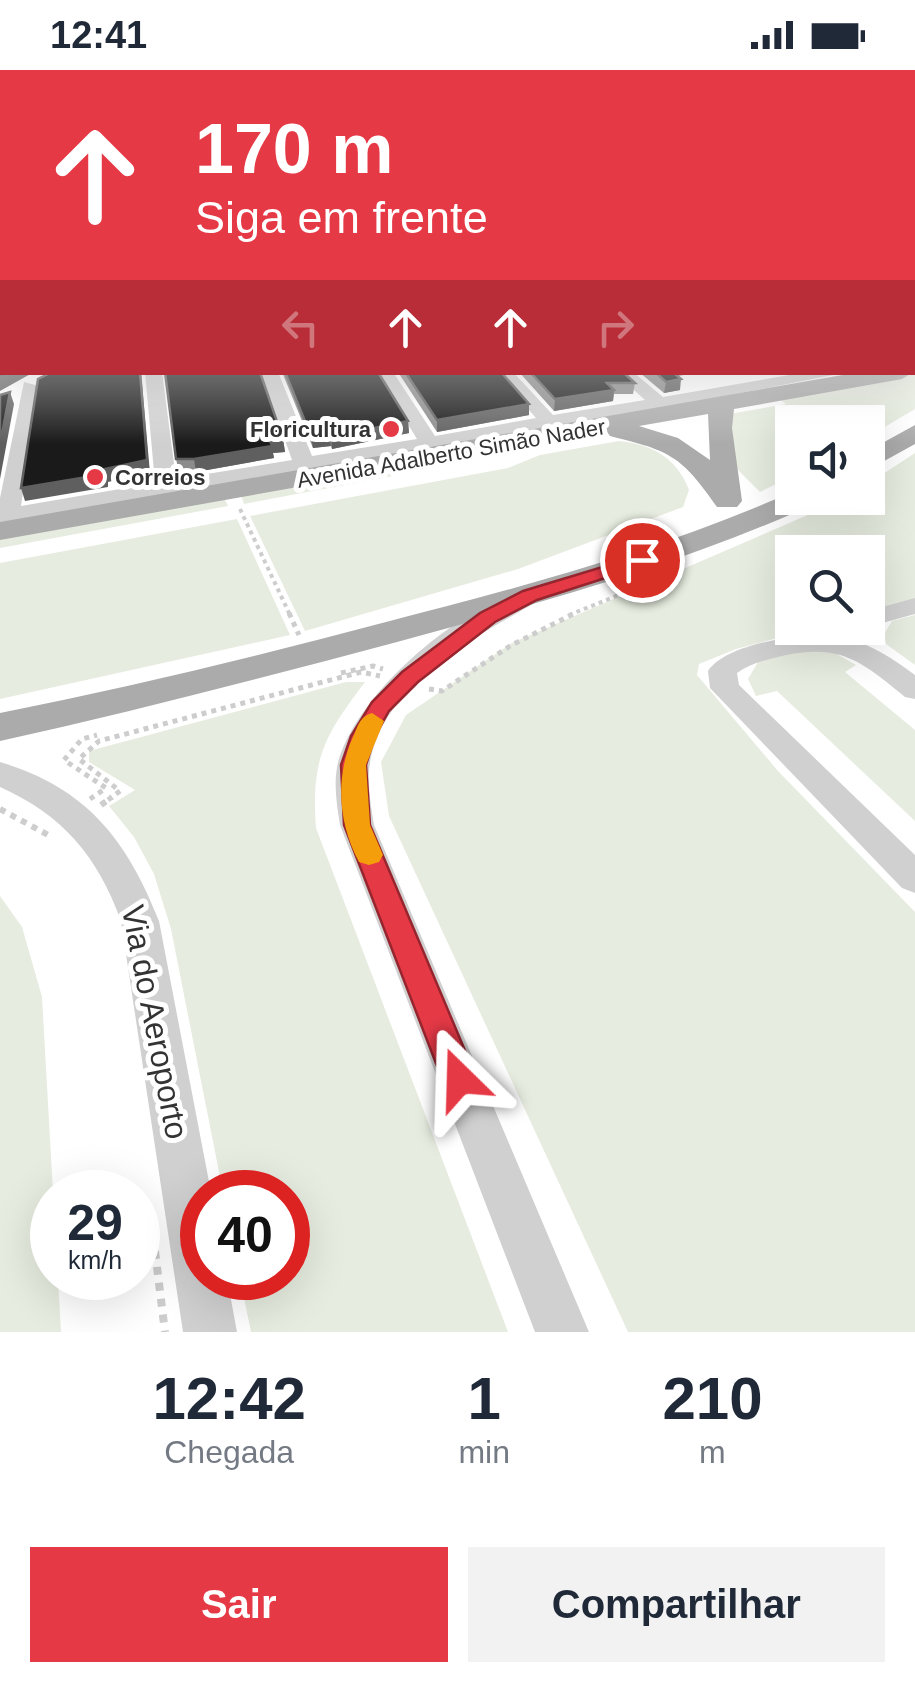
<!DOCTYPE html>
<html lang="pt">
<meta charset="utf-8">
<style>
body{margin:0;font-family:Helvetica,sans-serif;background:#f2f2f3;color:#1f2937;height:100vh;display:flex;flex-direction:column;font-size:38px;white-space:nowrap}
*{box-sizing:border-box;margin:0}
p{font-size:32px;color:#747a83}
.icon{flex:none;width:55px;height:55px;fill:none;stroke:currentColor;stroke-width:2;stroke-linecap:round;stroke-linejoin:round}
.map{position:relative;height:1262px;overflow:hidden}
.sheet{display:flex;flex-direction:column;background:#fff;flex:1}
.sheet>*{flex:none}
.banner{position:absolute;left:0px;top:0px;width:915px;height:305px;box-shadow:0 10px 40px #0002;background:#e63946;color:#fff;overflow:hidden}
.controls{position:absolute;left:775px;top:335px;display:grid;gap:20px}
.controls a{display:grid;place-items:center;width:110px;height:110px;border-radius:0px;background:#fff;box-shadow:0 10px 40px #0002;font-size:50px}
.speed{position:absolute;left:30px;top:1100px;display:flex;gap:20px;font-size:50px;font-weight:700;text-align:center}
.speed>*{display:grid;place-content:center;width:130px;height:130px;border-radius:50%;background:#fff;box-shadow:0 10px 40px #0002;line-height:1}
.speed small{font-size:25px;font-weight:400}
.speed .limit{border:15px solid #d22;background:#fff;color:#111}
.pin{position:absolute;display:grid;place-items:center;width:85px;height:85px;color:#fff;margin:-42px;border:5px solid #fff;border-radius:50%;box-shadow:0 2px 10px #0007}
.me{position:absolute;width:110px;margin:-55px;rotate:338deg;stroke-linejoin:round;filter:drop-shadow(0 0 8px #0008)}
.turn{display:flex;align-items:center;gap:35px;height:210px;padding:0 30px;font-size:45px}
.turn .icon{width:130px;height:130px;stroke-width:2.5}
.turn b{display:block;font-size:70px;line-height:85px}
.lanes{display:flex;align-items:center;height:95px;padding:0 30px;background:#0003;justify-content:center;gap:50px;direction:ltr}
.lanes .off{opacity:.35}
.eta{display:flex;justify-content:space-evenly;align-items:center;height:170px;text-align:center}
.eta b{font-size:60px;font-weight:700;line-height:70px}
.primary-button{display:flex;gap:20px;margin-top:auto;padding:20px 30px}
.primary-button a{flex:1;height:115px;border-radius:0px;background:#e63946;color:#fff;font-size:40px;font-weight:700;line-height:115px;text-align:center}
.primary-button a+a{background:#f2f2f3;color:#1f2937}
.status{display:flex;justify-content:space-between;align-items:center;height:70px;padding:0 50px;background:#fff;direction:ltr}
.status svg{height:28px;fill:currentColor}
.map>svg:first-child{display:block}
</style>
<div class="status"><b>12:41</b><svg viewBox="0 0 49 12"><path d="M0 12V9h3v3zM5 12V6h3v6zM10 12V3h3v9zM15 12V0h3v12zM26 1h20v11H26zM47 4h2v5h-2z"/></svg></div>
<div class="map">
<svg width="915" height="1262" viewBox="0 0 915 1262">
<rect width="100%" height="100%" fill="#fff"/>
<!-- green -->
<path fill="#e6ecdf" d="M 915,304 L 915,339 L 868,367 L 868,352 L 792,352 L 792,406 L 760,422 L 736,398 L 724,345 L 786,334 L 778,328 Z
M 619,371 C 652,374 677,388 689,420 L 683,437 L 518,499 L 305,561 L 250,446 L 508,398 L 540,385 Z
M 915,383 L 915,530 L 868,543 L 868,482 L 792,482 L 792,558 L 815,558 L 736,579 L 699,594 L 697,605 L 778,701 L 915,842 L 915,1262 L 628,1262 L 389,746 L 381,692 L 406,645 L 512,573 L 847,428 L 868,428 L 868,414 Z
M 433,389 L 398,405 L 244,434 L 240,422 Z
M 223,425 L 228,436 L 0,478 L 0,465 Z
M 237,449 L 290,565 L 0,629 L 0,493 Z
M 915,545 L 915,595 L 886,574 L 884,564 L 892,551 Z
M 812,570 L 856,595 L 845,602 L 915,660 L 915,751 L 777,621 L 756,626 L 748,609 L 764,582 Z
M 346,612 L 365,612 C 324,666 311,689 316,758 L 508,1262 L 251,1262 L 240,1208 L 288,1208 L 288,1122 L 223,1122 L 171,859 L 154,804 L 134,767 L 109,736 L 135,720 L 89,692 L 89,681 Z
M 0,826 L 22,857 L 42,927 L 53,1122 L 52,1208 L 58,1208 L 61,1262 L 0,1262 Z"/>
<g fill="none" stroke-linecap="round" stroke-linejoin="round">
<!-- path-far3 -->
<path stroke="#cdcdcd" stroke-width="4" stroke-dasharray="4 4" stroke-linecap="butt" d="M 240,439 L 290,545
M 569,545 L 631,520"/>
<!-- path-far2 -->
<path stroke="#cdcdcd" stroke-width="5" stroke-dasharray="5 5" stroke-linecap="butt" d="M 289,543 L 299,565
M 341,603 L 373,596 L 383,599
M 429,619 L 442,621 L 510,576 L 575,543
M 90,729 L 106,718 L 64,690 L 82,669 L 97,665
M 108,730 L 120,721 L 79,689 L 99,671 L 361,602 L 380,606"/>
<!-- path-far1 -->
<path stroke="#cdcdcd" stroke-width="6" stroke-dasharray="6 6" stroke-linecap="butt" d="M 101,735 L 112,727
M 0,739 L 52,767"/>
<!-- path -->
<path stroke="#cdcdcd" stroke-width="8" stroke-dasharray="8 8" stroke-linecap="butt" d="M 155,1181 L 165,1262"/>
<!-- minor -->
<path fill="#d0d0d0" fill-rule="evenodd" d="M 912,285 L 915,285 L 915,295 L 912,295 Z
M 145,302 L 162,302 L 176,409 L 292,390 L 261,302 L 278,302 L 312,386 L 417,369 L 376,302 L 393,302 L 435,366 L 536,348 L 495,302 L 513,302 L 553,345 L 645,330 L 614,302 L 633,302 L 663,327 L 807,302 L 848,302 L 661,339 L 0,453 L 0,428 L 24,312 L 39,316 L 21,436 L 155,413 Z
M 528,519 L 537,522 L 541,527 L 537,532 C 472,568 377,618 369,701 C 368,719 371,737 374,755 L 589,1262 L 535,1262 L 340,755 C 337,735 333,713 338,693 C 357,623 458,537 528,519 Z
M 915,528 L 915,544 L 868,557 L 868,541 Z
M 830,564 C 864,570 888,585 915,605 L 915,629 L 905,627 C 861,591 840,573 782,586 C 766,590 751,593 737,603 L 739,615 L 915,785 L 915,823 L 902,818 L 710,618 L 708,601 C 727,573 797,565 830,564 Z
M 0,692 C 87,718 127,770 159,851 L 211,1122 L 202,1122 L 202,1208 L 227,1208 L 237,1262 L 183,1262 L 121,851 C 98,787 63,745 0,717 Z"/>
<!-- major -->
<path fill="#ababab" fill-rule="evenodd" d="M 860,302 L 913,302 L 902,309 L 734,339 L 732,358 L 742,431 L 737,437 L 717,437 C 681,385 670,381 610,366 L 607,362 L 0,470 L 0,452 ZM 708,344 L 710,390 L 678,368 L 639,356 Z
M 915,355 L 915,374 L 868,400 L 868,381 Z
M 792,422 L 792,428 L 819,428 L 814,434 C 680,495 539,533 397,572 C 265,607 133,642 0,671 L 0,643 C 130,617 258,586 386,552 C 525,516 661,480 792,422 Z"/>
</g>
<!-- wall -->
<path fill="#8c8c8c" d="M 282,302 L 378,302 L 408,351 L 409,363 L 332,379 L 331,376 L 313,378 Z
M 398,302 L 501,302 L 529,334 L 529,345 L 437,362 Z
M 519,302 L 623,302 L 635,313 L 633,324 L 614,324 L 613,331 L 554,341 Z
M 639,302 L 691,302 L 691,304 L 677,306 L 680,320 L 664,323 Z
M 283,369 L 285,382 L 273,383 L 274,388 L 196,402 L 179,402 L 176,389 Z"/>
<!-- shaded-wall -->
<path fill="#5f5f5f" d="M 10,302 L 34,302 L 0,321 L 0,308 Z
M 140,302 L 141,302 L 150,403 L 108,412 L 108,417 L 25,431 L 21,418 L 105,399 Z
M 664,302 L 691,302 L 691,304 L 663,307 Z
M 681,309 L 680,320 L 664,323 L 666,312 Z
M 614,320 L 613,331 L 554,341 L 555,329 Z
M 10,322 L 14,334 L 0,409 L 0,374 Z
M 529,334 L 529,345 L 437,362 L 437,350 Z
M 408,351 L 409,363 L 332,379 L 331,367 Z
M 329,363 L 331,376 L 313,378 L 311,366 Z
M 283,369 L 285,382 L 273,383 L 274,388 L 196,402 L 194,389 Z"/>
<!-- building -->
<path fill="#1a1a1a" stroke="#5f5f5f" stroke-width="2.5" d="M 0,197 L 2,197 L 2,238 L 0,236 Z
M 912,223 L 915,223 L 915,254 L 913,254 L 912,265 Z
M 2,246 L 2,302 L 10,302 L 0,308 L 0,248 Z
M 52,302 L 140,302 L 147,390 L 105,399 L 105,404 L 21,418 L 38,309 Z
M 165,302 L 260,302 L 283,369 L 270,371 L 272,376 L 194,389 L 176,389 Z
M 285,302 L 378,302 L 408,351 L 331,367 L 329,363 L 311,366 Z
M 405,302 L 501,302 L 529,334 L 437,350 Z
M 530,302 L 623,302 L 635,313 L 607,313 L 614,320 L 555,329 Z
M 655,302 L 673,302 L 681,309 L 666,312 Z
M 10,322 L 0,374 L 0,325 Z"/>
<!-- sky -->
<linearGradient id="sky" x2="0" y2="1"><stop stop-color="#9ec6ea"/><stop offset="0.53" stop-color="#fff"/><stop offset="1" stop-color="#fff" stop-opacity="0"/></linearGradient>
<rect width="915" height="374" fill="url(#sky)"/>
<!-- route -->
<path fill="#e63946" stroke="#96252e" stroke-width="2.5" d="M 642,485 L 649,487 L 649,494 L 537,530 L 495,552 L 418,612 L 389,641 L 375,666 L 366,695 L 370,755 L 477,1009 L 472,1020 L 460,1025 L 447,1020 L 442,1009 L 344,755 L 341,695 L 351,666 L 372,632 L 402,602 L 480,543 L 523,521 Z"/>
<!-- slow -->
<path fill="#f59e0b" d="M 372,643 L 384,651 L 366,695 L 370,755 L 383,785 L 379,792 L 369,795 L 359,792 C 338,753 335,707 353,667 C 358,656 360,646 372,643 Z"/>
<!-- markers -->
<g fill="#e63946" stroke="#fff" stroke-width="4">
<circle cx="391" cy="359" r="10"/>
<circle cx="95" cy="407" r="10"/>
</g>
<g text-anchor="middle" stroke-width="10" stroke-linejoin="round" paint-order="stroke">
<!-- far-poi labels -->
<g font-size="22" font-weight="bold" fill="#333" stroke="#fff" text-anchor="end">
<text x="371" y="367">Floricultura</text>
<text x="115" y="415" text-anchor="start">Correios</text>
</g>
<!-- far-street labels -->
<g font-size="22" fill="#333" stroke="#fff">
<text transform="translate(451 383) rotate(-10)" y="8">Avenida Adalberto Simão Nader</text>
</g>
<!-- near-street labels -->
<g font-size="32" fill="#333" stroke="#fff">
<text transform="translate(155 952) rotate(79)" y="11">Via do Aeroporto</text>
</g>
</g>
</svg>
<div class="controls">
<a><svg class="icon" aria-label="sound" viewBox="0 0 24 24"><path d="M4 9h4l5-4v14l-5-4H4zM17 9q2 3 0 6"/></svg></a>
<a><svg class="icon" aria-label="search" viewBox="0 0 24 24"><circle cx="10" cy="10" r="6"/><path d="M15 15l6 6"/></svg></a>
</div>
<div class="speed"><div>29<small>km/h</small></div><div class="limit">40</div></div>
<div class="pin" style="left:642px;top:490px;background:#d93025"><svg class="icon" aria-label="arrive" viewBox="0 0 24 24"><path d="M6 21V4h12l-3 4 3 4H6"/></svg></div>
<svg class="me" style="left:460px;top:1009px" viewBox="-20 -20 40 40"><path d="M0-17L14 15 0 8-14 15z" fill="#e63946" stroke="#fff" stroke-width="4"/></svg>
<div class="banner">
<div class="turn"><svg class="icon" aria-label="ahead" viewBox="0 0 24 24"><path d="M12 20V5M6 11l6-6 6 6"/></svg><div><b>170 m</b>Siga em frente</div></div>
<div class="lanes"><svg class="icon off" aria-label="left" viewBox="0 0 24 24"><path d="M17 20v-9H6M10 6l-5 5 5 5"/></svg><svg class="icon" aria-label="ahead" viewBox="0 0 24 24"><path d="M12 20V5M6 11l6-6 6 6"/></svg><svg class="icon" aria-label="ahead" viewBox="0 0 24 24"><path d="M12 20V5M6 11l6-6 6 6"/></svg><svg class="icon off" aria-label="right" viewBox="0 0 24 24"><path d="M7 20v-9h11M14 6l5 5-5 5"/></svg></div>
</div>
</div>
<section class="sheet">
<div class="eta">
<div><b>12:42</b><p>Chegada</p></div>
<div><b>1</b><p>min</p></div>
<div><b>210</b><p>m</p></div>
</div>
<div class="primary-button"><a>Sair</a><a>Compartilhar</a></div>
</section>
